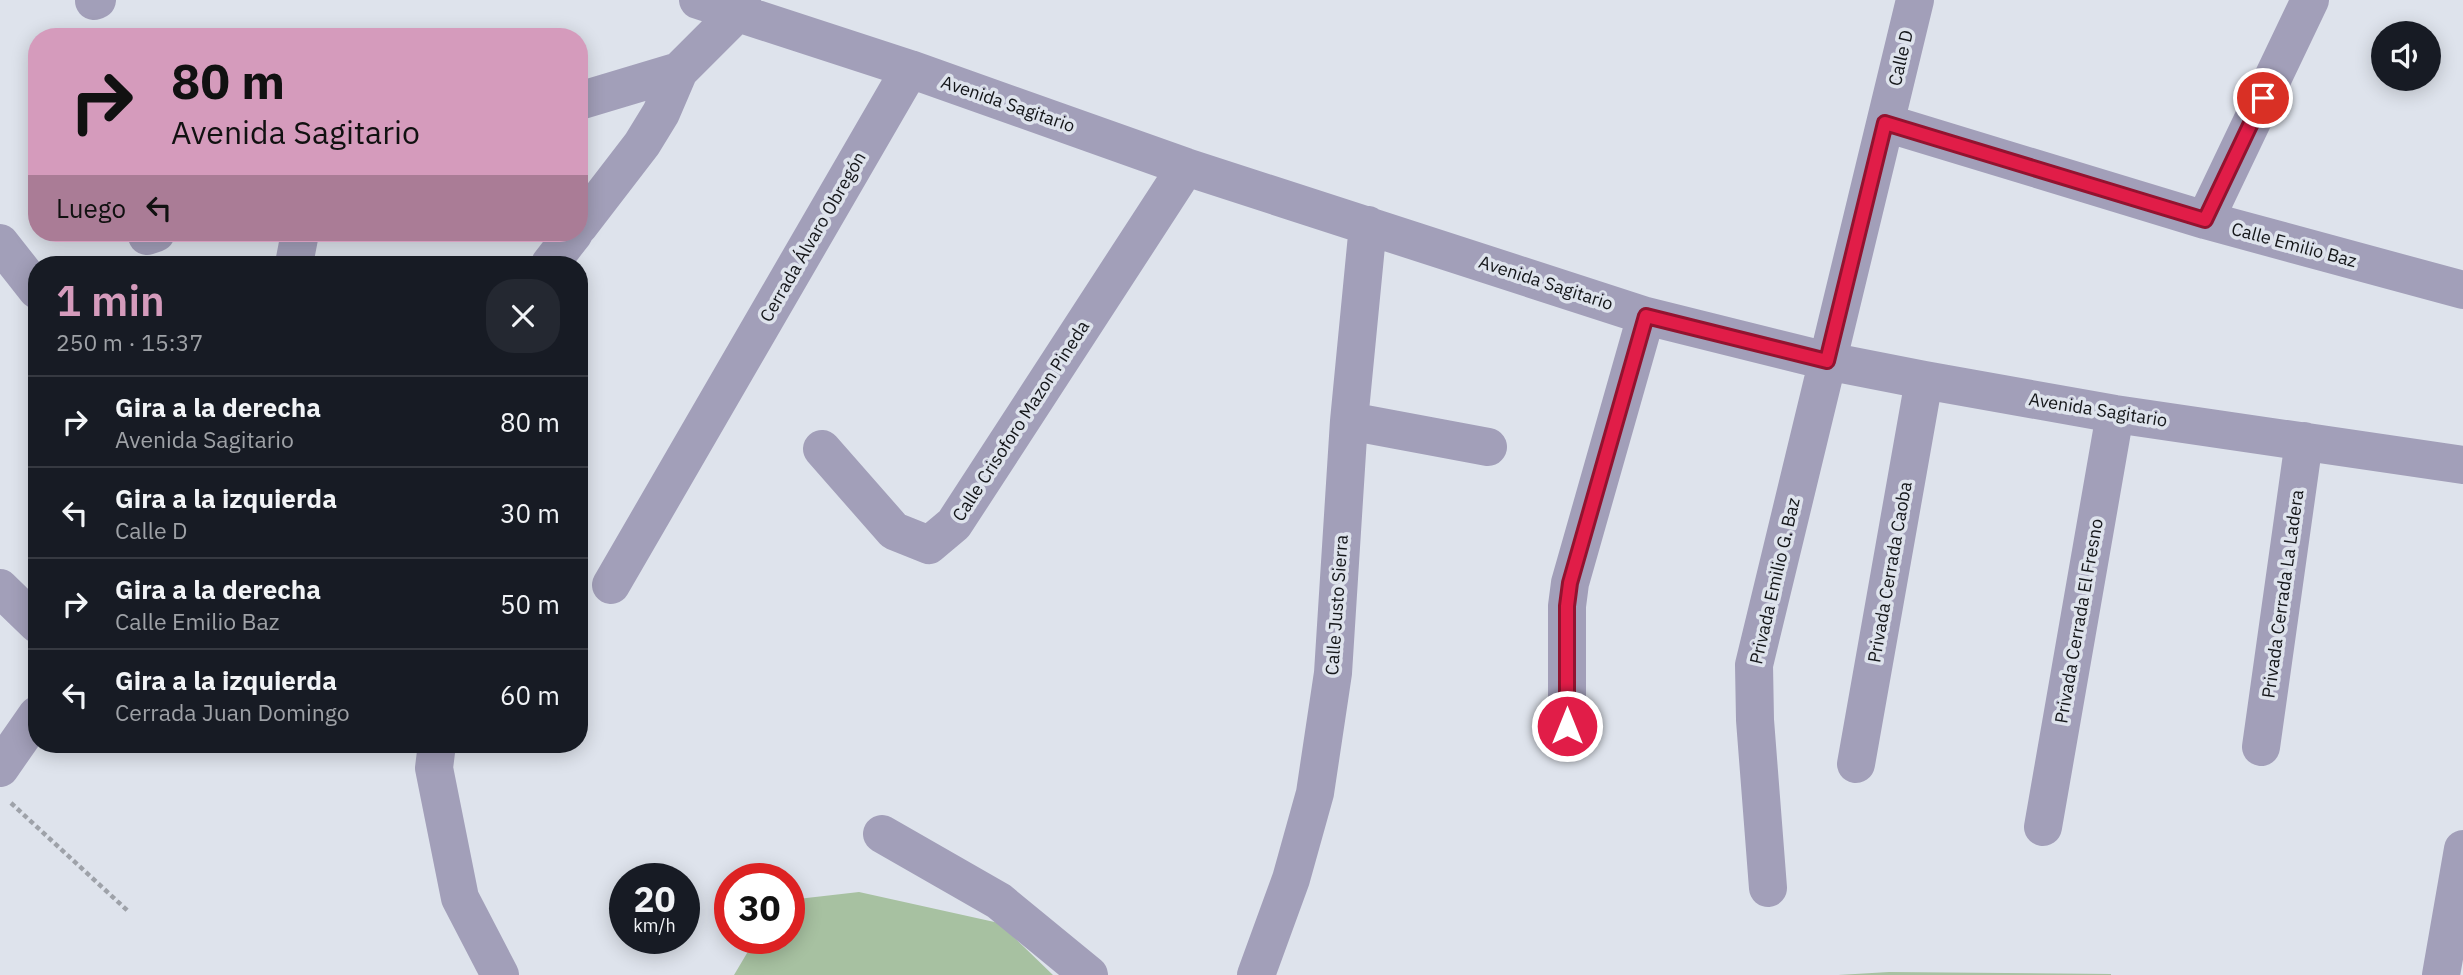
<!DOCTYPE html>
<html lang="es">
<meta charset="utf-8">
<style>
body{margin:0;font-family:"IBM Plex Sans",sans-serif;background:#242831;color:#f1f3f6;height:100vh;display:flex;flex-direction:column;font-size:26px;white-space:nowrap}
*{box-sizing:border-box;margin:0}
p{font-size:23px;color:#9ea1a6}
.icon{flex:none;width:38px;height:38px;fill:none;stroke:currentColor;stroke-width:2;stroke-linecap:round;stroke-linejoin:round}
.map{position:relative;flex:1;overflow:hidden}
.details{position:absolute;left:28px;top:256px;width:560px;height:497px;display:flex;flex-direction:column;background:#171b24;border-radius:28px;box-shadow:0 4px 18px #0003}
.details>*{flex:none}
.guide{position:absolute;left:28px;top:28px;width:560px;height:214px;border-radius:28px;box-shadow:0 4px 18px #0003;background:#d59bbc;color:#111;overflow:hidden}
.tools{position:absolute;left:2371px;top:21px;display:grid;gap:14px}
.tools a{display:grid;place-items:center;width:70px;height:70px;border-radius:50%;background:#171b24;box-shadow:0 4px 18px #0003;font-size:35px}
.speed{position:absolute;left:609px;top:863px;display:flex;gap:14px;font-size:35px;font-weight:700;text-align:center}
.speed>*{display:grid;place-content:center;width:91px;height:91px;border-radius:50%;background:#171b24;box-shadow:0 4px 18px #0003;line-height:1}
.speed small{font-size:18px;font-weight:400}
.speed .limit{border:10px solid #d22;background:#fff;color:#111}
.pin{position:absolute;display:grid;place-items:center;width:60px;height:60px;color:#fff;margin:-30px;border:4px solid #fff;border-radius:50%;box-shadow:0 2px 7px #0007}
.me{position:absolute;width:77px;margin:-38px;rotate:0deg;stroke-linejoin:round;filter:drop-shadow(0 0 5px #0008)}
.turn{display:flex;align-items:center;gap:24px;height:147px;padding:0 28px;font-size:32px}
.turn .icon{width:91px;height:91px;stroke-width:2.5}
.turn b{display:block;font-size:49px;line-height:60px}
.then{display:flex;align-items:center;height:66px;padding:0 28px;background:#0003;gap:14px;font-size:26px}
.round{display:grid;place-items:center;flex:none;width:74px;height:74px;border-radius:28px;background:#242831}
.summary{display:flex;align-items:center;justify-content:space-between;height:119px;padding:0 28px}
h1{font-size:42px;font-weight:600;line-height:52px;color:#d59bbc}
ul{padding:0;list-style:none}
li{display:flex;align-items:center;gap:21px;height:91px;padding:0 28px;border-top:2px solid #363941}
li div{flex:1}
li b{display:block;font-size:26px}
li em{font-style:normal}
.map>svg:first-child{display:block}
</style>
<div class="map">
<svg width="2463" height="975" viewBox="0 0 2463 975">
<rect width="100%" height="100%" fill="#dee3ec"/>
<!-- green -->
<path fill="#a7c1a1" d="M 859,892 L 999,923 L 1053,975 L 734,975 L 756,938 L 789,938 L 789,900 Z
M 1889,972 L 2111,974 L 2111,975 L 1838,975 Z"/>
<g fill="none" stroke-linecap="round" stroke-linejoin="round">
<!-- path -->
<path stroke="#9ea2a9" stroke-width="4.5" stroke-dasharray="5 3.5" stroke-linecap="butt" d="M 11,803 L 129,912"/>
<!-- minor -->
<path stroke="#a29fb9" stroke-width="38" d="M 698,0 L 910,69 L 1186,167 L 1646,316 L 1827,361 L 1924,380 L 2115,414 L 2463,465
M 94,1 L 97,0
M 579,101 L 679,71
M 1886,123 L 2205,220 L 2463,290
M 2205,220 L 2310,0
M 579,226 L 642,144 L 661,113 L 679,71 L 737,13 L 742,0
M 147,236 L 156,233
M 0,243 L 37,290
M 294,264 L 300,233
M 550,264 L 574,233
M 1349,421 L 1488,447
M 822,449 L 894,531 L 929,545 L 954,524 L 1186,167
M 611,585 L 910,69
M 0,588 L 37,624
M 1567,726 L 1567,606 L 1570,583 L 1646,316
M 437,744 L 434,768 L 460,898 L 500,975
M 2261,747 L 2304,441
M 1856,764 L 1924,380
M 0,768 L 37,715
M 2043,827 L 2115,414
M 882,834 L 999,901 L 1089,975
M 1768,888 L 1755,720 L 1754,665 L 1915,0
M 1256,975 L 1291,879 L 1315,793 L 1333,673 L 1349,421 L 1368,225
M 2441,975 L 2463,849"/>
</g>
<g fill="none" stroke-linecap="round" stroke-linejoin="round">
<!-- route casing -->
<g stroke="#92132f" stroke-width="18">
<path id="route" d="M 1567,726 L 1567,606 L 1570,583 L 1646,316 L 1827,361 L 1885,123 L 2205,220 L 2263,98"/>
</g>
<!-- route -->
<use href="#route" stroke="#e11d48" stroke-width="12"/>
</g>
<g text-anchor="middle" stroke-width="7" stroke-linejoin="round" paint-order="stroke">
<!-- street labels -->
<g font-size="18" fill="#141619" stroke="#dee3ec">
<text transform="translate(1901 58) rotate(-77)" y="6">Calle D</text>
<text transform="translate(1008 104) rotate(19)" y="6">Avenida Sagitario</text>
<text transform="translate(813 237) rotate(-60)" y="6">Cerrada Álvaro Obregón</text>
<text transform="translate(2294 245) rotate(15)" y="6">Calle Emilio Baz</text>
<text transform="translate(1546 283) rotate(18)" y="6">Avenida Sagitario</text>
<text transform="translate(2098 410) rotate(9)" y="6">Avenida Sagitario</text>
<text transform="translate(1021 421) rotate(-57)" y="6">Calle Crisoforo Mazon Pineda</text>
<text transform="translate(1890 572) rotate(-80)" y="6">Privada Cerrada Caoba</text>
<text transform="translate(1775 581) rotate(-77)" y="6">Privada Emilio G. Baz</text>
<text transform="translate(2283 594) rotate(-82)" y="6">Privada Cerrada La Ladera</text>
<text transform="translate(1337 605) rotate(-86)" y="6">Calle Justo Sierra</text>
<text transform="translate(2079 621) rotate(-80)" y="6">Privada Cerrada El Fresno</text>
</g>
</g>
</svg>
<div class="tools">
<a><svg class="icon" aria-label="sound" viewBox="0 0 24 24"><path d="M4 9h4l5-4v14l-5-4H4zM17 9q2 3 0 6"/></svg></a>
</div>
<div class="speed"><div>20<small>km/h</small></div><div class="limit">30</div></div>
<div class="pin" style="left:2263px;top:98px;background:#d93025"><svg class="icon" aria-label="arrive" viewBox="0 0 24 24"><path d="M6 21V4h12l-3 4 3 4H6"/></svg></div>
<svg class="me" style="left:1567px;top:726px" viewBox="-20 -20 40 40"><circle r="17" fill="#e11d48" stroke="#fff" stroke-width="3"/><path d="M0-11L8 9 0 5-8 9z" fill="#fff"/></svg>
<div class="guide">
<div class="turn"><svg class="icon" aria-label="right" viewBox="0 0 24 24"><path d="M7 20v-9h11M14 6l5 5-5 5"/></svg><div><b>80 m</b>Avenida Sagitario</div></div>
<div class="then">Luego<svg class="icon" aria-label="left" viewBox="0 0 24 24"><path d="M17 20v-9H6M10 6l-5 5 5 5"/></svg></div>
</div>
<section class="details">
<div class="summary"><div><h1>1 min</h1><p>250 m · 15:37</p></div><a class="round"><svg class="icon" aria-label="close" viewBox="0 0 24 24"><path d="M6 6l12 12M18 6L6 18"/></svg></a></div>
<ul>
<li><svg class="icon" aria-label="right" viewBox="0 0 24 24"><path d="M7 20v-9h11M14 6l5 5-5 5"/></svg><div><b>Gira a la derecha</b><p>Avenida Sagitario</p></div><em>80 m</em></li>
<li><svg class="icon" aria-label="left" viewBox="0 0 24 24"><path d="M17 20v-9H6M10 6l-5 5 5 5"/></svg><div><b>Gira a la izquierda</b><p>Calle D</p></div><em>30 m</em></li>
<li><svg class="icon" aria-label="right" viewBox="0 0 24 24"><path d="M7 20v-9h11M14 6l5 5-5 5"/></svg><div><b>Gira a la derecha</b><p>Calle Emilio Baz</p></div><em>50 m</em></li>
<li><svg class="icon" aria-label="left" viewBox="0 0 24 24"><path d="M17 20v-9H6M10 6l-5 5 5 5"/></svg><div><b>Gira a la izquierda</b><p>Cerrada Juan Domingo</p></div><em>60 m</em></li>
</ul>
</section>
</div>
